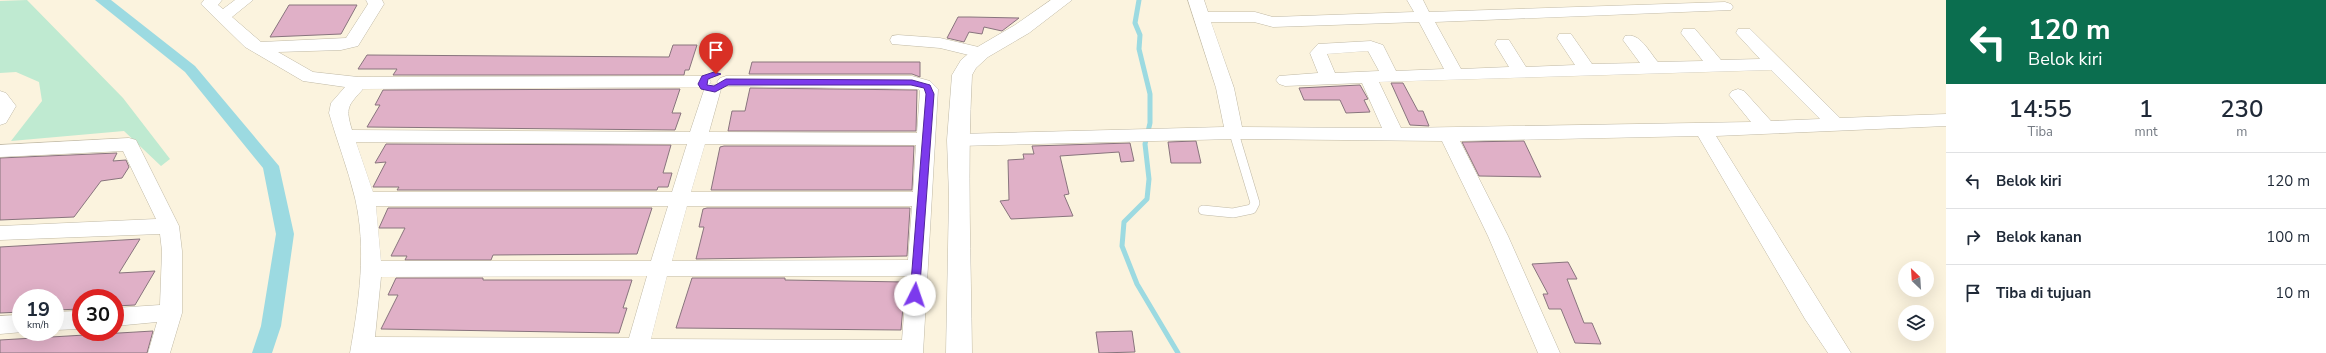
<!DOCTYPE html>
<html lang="id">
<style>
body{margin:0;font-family:"Nunito Sans",sans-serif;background:#f6f6f7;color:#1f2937;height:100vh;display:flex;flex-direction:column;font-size:15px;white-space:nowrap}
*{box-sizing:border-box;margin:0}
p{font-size:13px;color:#747a83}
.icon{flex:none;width:22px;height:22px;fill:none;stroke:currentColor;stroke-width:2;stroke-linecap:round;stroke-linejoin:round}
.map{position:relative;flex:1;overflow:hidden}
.panel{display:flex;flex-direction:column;background:#fff;width:380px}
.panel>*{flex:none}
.guide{background:#0b6e4f;color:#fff;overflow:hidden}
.needle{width:26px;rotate:335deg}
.fabs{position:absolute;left:1898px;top:261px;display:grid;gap:8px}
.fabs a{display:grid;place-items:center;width:36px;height:36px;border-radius:50%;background:#fff;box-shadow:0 4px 16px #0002;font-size:20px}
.speed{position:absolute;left:12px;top:289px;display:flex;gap:8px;font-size:20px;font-weight:700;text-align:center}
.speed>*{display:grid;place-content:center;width:52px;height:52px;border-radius:50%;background:#fff;box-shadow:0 4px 16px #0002;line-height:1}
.speed small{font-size:10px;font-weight:400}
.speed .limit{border:6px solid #d22;background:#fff;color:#111}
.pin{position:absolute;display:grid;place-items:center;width:34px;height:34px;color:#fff;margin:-41px -17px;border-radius:50% 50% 50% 0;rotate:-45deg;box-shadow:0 0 4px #0007}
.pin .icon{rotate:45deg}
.me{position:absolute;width:44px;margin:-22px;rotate:4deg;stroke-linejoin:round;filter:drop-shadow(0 0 3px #0008)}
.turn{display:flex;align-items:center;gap:14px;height:84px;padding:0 16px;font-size:18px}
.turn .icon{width:52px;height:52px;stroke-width:2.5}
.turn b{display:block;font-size:28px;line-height:34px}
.eta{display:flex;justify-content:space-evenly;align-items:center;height:68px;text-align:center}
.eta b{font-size:24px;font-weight:600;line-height:28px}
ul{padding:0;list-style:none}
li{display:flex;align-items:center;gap:12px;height:56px;padding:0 16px;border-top:1px solid #e0e1e3}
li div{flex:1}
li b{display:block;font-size:15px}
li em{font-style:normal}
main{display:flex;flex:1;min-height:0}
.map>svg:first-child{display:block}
</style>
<main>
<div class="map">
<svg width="1946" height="353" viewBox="0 0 1946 353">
<rect width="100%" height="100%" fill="#fbf3de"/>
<!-- green -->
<path fill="#bfead1" d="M 27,0 L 123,98 L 170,159 L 161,166 L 124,131 L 11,141 L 42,101 L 39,82 L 16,72 L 0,73 L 0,1 Z"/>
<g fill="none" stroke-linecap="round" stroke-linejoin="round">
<!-- stream -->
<path stroke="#9cdae1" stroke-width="5" d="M 1139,0 L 1135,23 L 1140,35 L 1139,49 L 1150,94 L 1150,123 L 1145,144 L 1149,179 L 1147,199 L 1124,222 L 1122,246 L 1137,284 L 1178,353"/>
<!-- canal -->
<path fill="#9cdae1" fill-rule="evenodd" d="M 95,0 L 111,0 L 195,66 L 279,166 L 294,234 L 281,326 L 272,353 L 252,353 L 261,326 L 276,234 L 263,168 L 185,72 Z"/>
</g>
<!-- building -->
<path fill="#e0b0c7" stroke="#88747d" d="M 289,5 L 357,5 L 341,34 L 270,37 Z
M 958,17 L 970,17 L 1019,18 L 1002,31 L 984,27 L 982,34 L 969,32 L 964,42 L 947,38 Z
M 673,45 L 697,45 L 689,70 L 685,70 L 684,75 L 393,75 L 397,69 L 358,69 L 367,55 L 669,57 Z
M 752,62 L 920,62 L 920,77 L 912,74 L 749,74 Z
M 1391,83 L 1403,83 L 1418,111 L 1423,111 L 1429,126 L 1410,125 Z
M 1360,85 L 1368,99 L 1364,100 L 1370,112 L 1346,113 L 1340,100 L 1304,100 L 1299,88 Z
M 750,88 L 917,90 L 916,131 L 728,131 L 732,111 L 745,111 Z
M 680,89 L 672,113 L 681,113 L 675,130 L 367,127 L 380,105 L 375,105 L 383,90 Z
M 1196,141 L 1201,163 L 1171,163 L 1168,142 Z
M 1524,141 L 1541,177 L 1479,176 L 1462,142 Z
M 1130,143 L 1134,161 L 1121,162 L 1119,152 L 1060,156 L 1069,194 L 1064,195 L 1073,216 L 1011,219 L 1000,201 L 1009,200 L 1008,160 L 1024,159 L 1023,154 L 1034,154 L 1032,146 Z
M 386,144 L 671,145 L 663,173 L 672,173 L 668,187 L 658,187 L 657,190 L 397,190 L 399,187 L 373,187 L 386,162 L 375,163 Z
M 724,146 L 914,146 L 912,190 L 711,190 L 720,147 Z
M 117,153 L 113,161 L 126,160 L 129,167 L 122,178 L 101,181 L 74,217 L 0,220 L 0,158 Z
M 388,208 L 652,208 L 637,254 L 493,255 L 491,260 L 405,260 L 407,256 L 391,256 L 405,228 L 379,228 Z
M 707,208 L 910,208 L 907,256 L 696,259 L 704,227 L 699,227 L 703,209 Z
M 140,239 L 119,273 L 155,271 L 135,305 L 115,306 L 115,298 L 81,298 L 81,309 L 55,310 L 55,298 L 21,298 L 21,312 L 0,313 L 0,247 Z
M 1568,262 L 1577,279 L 1567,279 L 1584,323 L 1592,323 L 1601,344 L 1575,343 L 1561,309 L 1549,309 L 1543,294 L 1548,294 L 1532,264 Z
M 396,278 L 483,278 L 483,280 L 632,280 L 623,308 L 627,308 L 619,333 L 381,329 L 398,295 L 388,295 Z
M 692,278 L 785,278 L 785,280 L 905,282 L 901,330 L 676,328 Z
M 153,331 L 147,353 L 0,353 L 0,340 Z
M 1132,331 L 1135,352 L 1099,353 L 1096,332 Z"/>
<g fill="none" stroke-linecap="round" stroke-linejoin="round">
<!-- lane casing -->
<g stroke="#c0b9a5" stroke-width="10">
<path id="lane" d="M 1203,210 L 1233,213 L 1252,209 L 1255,203 L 1234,133"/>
</g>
<!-- street casing -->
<g stroke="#c0b9a5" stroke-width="1">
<path id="street" d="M 222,0 L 218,5 L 223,9 L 235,0 L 253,0 L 232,17 L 261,42 L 346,38 L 368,4 L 366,0 L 382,0 L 384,4 L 358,46 L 341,50 L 278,52 L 313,72 L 358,77 L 702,76 L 708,78 L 711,82 L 709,84 L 718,85 L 721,89 L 709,132 L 917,133 L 920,91 L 918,89 L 720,86 L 717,82 L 720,78 L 726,76 L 912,76 L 930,81 L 938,89 L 923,353 L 350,353 C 359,302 367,249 355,198 C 348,169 337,141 329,113 L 331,103 L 345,87 L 303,81 L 245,47 L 201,4 L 204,0 ZM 705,87 L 690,132 L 352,130 C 345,107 348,106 363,89 ZM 356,142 L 687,144 L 672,192 L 373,192 ZM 705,144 L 916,145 L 913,192 L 691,192 ZM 376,206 L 668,206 L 651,261 L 381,261 ZM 687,206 L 912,206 L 908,260 L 672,261 ZM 647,276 L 629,338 L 375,337 L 381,277 ZM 667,276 L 907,276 L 902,340 L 651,339 Z
M 1188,0 L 1204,0 L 1208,12 L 1255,12 L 1273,17 L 1414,12 L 1407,0 L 1423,0 L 1429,12 L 1725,2 L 1731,4 L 1733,7 L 1731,10 L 1435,22 L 1461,69 L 1509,67 L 1495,44 L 1497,40 L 1509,40 L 1526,67 L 1575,65 L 1557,38 L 1559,34 L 1571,34 L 1592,64 L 1640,63 L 1623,40 L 1625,36 C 1640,32 1649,52 1658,62 L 1703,61 L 1681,33 L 1683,29 L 1695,29 L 1721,60 L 1760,59 L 1736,33 L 1738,29 L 1750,29 L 1840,118 L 1946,114 L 1946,126 L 1716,136 L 1851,353 L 1828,353 L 1805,319 L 1698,136 L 1460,141 L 1508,236 L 1560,353 L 1538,353 L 1488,236 L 1442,141 L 1234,139 L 958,146 L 952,144 L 949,140 L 952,136 L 958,134 L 1224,127 L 1216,88 ZM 1211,22 L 1254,22 L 1273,27 L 1419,22 L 1444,69 L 1396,71 L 1383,45 L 1371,41 L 1318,44 L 1310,53 L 1318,73 L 1279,76 L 1276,80 L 1279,84 L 1285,86 L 1362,83 L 1382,128 L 1242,127 L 1234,88 ZM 1368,51 L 1379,71 L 1335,73 L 1327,54 ZM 1771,70 L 1820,119 L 1771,121 L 1744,91 L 1738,89 L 1732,91 L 1729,95 L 1751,122 L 1401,128 L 1379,82 Z
M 898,35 L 940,38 L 987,49 L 989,53 L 987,57 L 981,58 L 940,48 L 892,44 L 890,40 L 892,36 Z
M 0,91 L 6,93 L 16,106 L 6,123 L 0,125 Z
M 129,138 L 136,140 L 179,226 L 182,251 L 182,313 L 170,353 L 148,353 L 157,322 L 115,326 L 115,308 L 160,305 L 162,251 L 160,234 L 0,240 L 0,226 L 156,219 L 123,151 L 0,157 L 0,145 Z
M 81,311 L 81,329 L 55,330 L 55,312 Z
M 21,315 L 21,332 L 23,332 L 0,334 L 0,316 Z"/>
</g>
<!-- secondary casing -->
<g stroke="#c0b9a5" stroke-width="1">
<path id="secondary" d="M 1051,0 L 1072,0 L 1029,33 L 988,57 L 976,68 L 972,75 C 967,167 971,260 972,353 L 946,353 L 949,196 L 947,140 L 952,75 L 961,60 L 974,49 L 1015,25 Z"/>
</g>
<!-- lane -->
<use href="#lane" stroke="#fff" stroke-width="9"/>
<!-- street -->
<use href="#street" fill="#fff" fill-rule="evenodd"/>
<!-- secondary -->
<use href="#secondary" fill="#fff" fill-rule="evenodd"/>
</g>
<!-- route -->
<path fill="#7c3aed" stroke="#51269a" d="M 714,72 L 721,74 L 708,79 L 707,85 L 714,86 L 726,79 L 912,80 L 930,85 L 934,94 L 919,298 L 912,298 L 910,295 L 926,94 L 924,88 L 911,85 L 728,85 L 715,92 L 701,89 L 698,84 L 702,76 Z"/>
</svg>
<div class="fabs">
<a><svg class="needle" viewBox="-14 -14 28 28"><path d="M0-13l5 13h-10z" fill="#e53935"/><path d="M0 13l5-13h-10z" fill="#747a83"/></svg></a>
<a><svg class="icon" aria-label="layers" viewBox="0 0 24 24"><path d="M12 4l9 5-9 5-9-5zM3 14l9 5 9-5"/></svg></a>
</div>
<div class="speed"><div>19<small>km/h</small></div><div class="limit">30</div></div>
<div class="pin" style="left:716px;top:74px;background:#d93025"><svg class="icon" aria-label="arrive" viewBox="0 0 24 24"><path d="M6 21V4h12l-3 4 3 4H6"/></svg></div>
<svg class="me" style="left:915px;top:295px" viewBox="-20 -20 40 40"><circle r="19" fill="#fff"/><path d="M0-13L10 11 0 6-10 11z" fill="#7c3aed"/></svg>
</div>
<section class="panel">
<div class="guide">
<div class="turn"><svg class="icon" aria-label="left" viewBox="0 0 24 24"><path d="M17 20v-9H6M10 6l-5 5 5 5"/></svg><div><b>120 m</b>Belok kiri</div></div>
</div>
<div class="eta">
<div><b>14:55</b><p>Tiba</p></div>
<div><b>1</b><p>mnt</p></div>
<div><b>230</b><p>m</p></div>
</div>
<ul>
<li><svg class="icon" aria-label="left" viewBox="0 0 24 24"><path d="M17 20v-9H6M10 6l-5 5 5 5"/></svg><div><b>Belok kiri</b></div><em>120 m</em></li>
<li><svg class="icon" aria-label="right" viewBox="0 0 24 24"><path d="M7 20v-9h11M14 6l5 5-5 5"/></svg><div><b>Belok kanan</b></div><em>100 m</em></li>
<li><svg class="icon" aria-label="arrive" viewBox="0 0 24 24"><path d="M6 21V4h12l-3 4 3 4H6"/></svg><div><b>Tiba di tujuan</b></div><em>10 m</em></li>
</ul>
</section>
</main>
